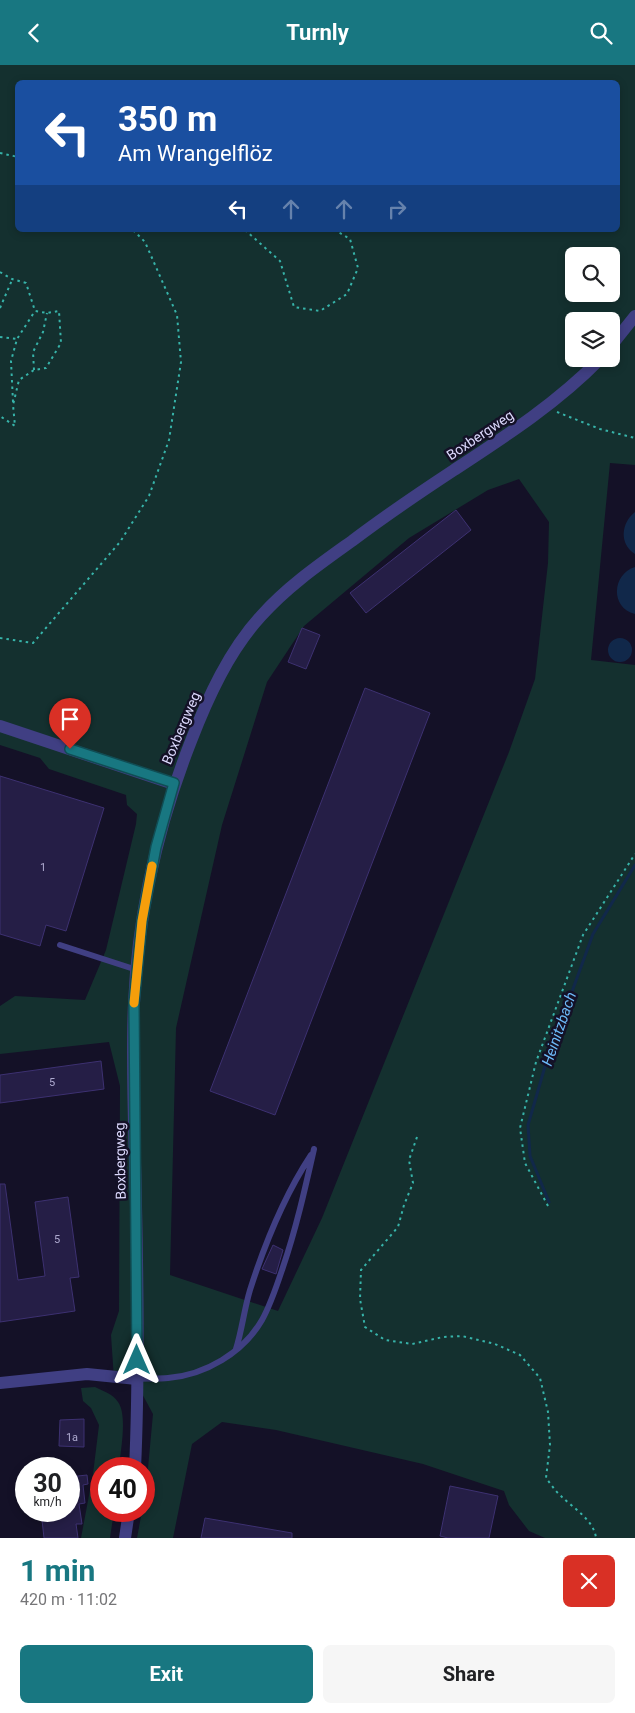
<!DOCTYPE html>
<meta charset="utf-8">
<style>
body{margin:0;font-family:Roboto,sans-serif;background:#f6f6f6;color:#202124;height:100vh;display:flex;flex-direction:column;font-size:19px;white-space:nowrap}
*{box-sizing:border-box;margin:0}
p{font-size:16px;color:#757577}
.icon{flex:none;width:28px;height:28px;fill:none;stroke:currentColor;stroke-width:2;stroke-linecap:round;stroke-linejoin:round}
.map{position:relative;height:1473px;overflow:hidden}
.details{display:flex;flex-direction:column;background:#fff;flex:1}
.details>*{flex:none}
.top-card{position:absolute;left:15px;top:15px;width:605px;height:152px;border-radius:8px;box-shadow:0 2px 8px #0003;background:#1a4fa0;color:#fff;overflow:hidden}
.fabs{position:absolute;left:565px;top:182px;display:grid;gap:10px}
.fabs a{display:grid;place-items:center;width:55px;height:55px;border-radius:8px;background:#fff;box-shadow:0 2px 8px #0003;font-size:25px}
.speed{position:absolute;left:15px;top:1392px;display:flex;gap:10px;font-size:25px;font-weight:700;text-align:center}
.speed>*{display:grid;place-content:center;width:65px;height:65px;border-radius:50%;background:#fff;box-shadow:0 2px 8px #0003;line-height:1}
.speed small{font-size:12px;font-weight:400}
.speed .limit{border:8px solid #d22;background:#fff;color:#111}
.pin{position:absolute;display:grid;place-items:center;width:42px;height:42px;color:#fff;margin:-51px -21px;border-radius:50% 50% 50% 0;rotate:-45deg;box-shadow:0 0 5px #0007}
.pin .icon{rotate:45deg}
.me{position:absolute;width:55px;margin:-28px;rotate:0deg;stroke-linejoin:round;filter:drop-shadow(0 0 4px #0008)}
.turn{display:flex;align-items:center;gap:18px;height:105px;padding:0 20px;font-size:22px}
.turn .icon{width:65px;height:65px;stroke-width:2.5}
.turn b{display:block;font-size:35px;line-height:42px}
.lanes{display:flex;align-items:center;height:48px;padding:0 20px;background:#0003;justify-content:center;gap:25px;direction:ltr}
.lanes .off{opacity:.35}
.round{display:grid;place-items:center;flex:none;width:52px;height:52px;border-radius:8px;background:#f6f6f6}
.headline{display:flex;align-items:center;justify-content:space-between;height:85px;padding:0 20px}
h1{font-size:30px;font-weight:700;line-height:38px;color:#187781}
.action{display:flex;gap:10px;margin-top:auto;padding:10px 20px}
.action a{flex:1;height:58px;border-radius:8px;background:#187781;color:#fff;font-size:20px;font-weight:700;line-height:58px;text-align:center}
.action a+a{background:#f6f6f6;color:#202124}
header{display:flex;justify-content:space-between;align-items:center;height:65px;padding:0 20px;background:#187781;color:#fff;font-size:22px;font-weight:700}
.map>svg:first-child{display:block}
</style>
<header><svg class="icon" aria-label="back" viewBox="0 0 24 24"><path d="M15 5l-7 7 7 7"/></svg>Turnly<svg class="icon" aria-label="search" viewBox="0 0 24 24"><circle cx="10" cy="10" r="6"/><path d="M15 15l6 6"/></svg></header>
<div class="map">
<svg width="635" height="1473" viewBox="0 0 635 1473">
<rect width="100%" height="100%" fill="#141127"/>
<!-- green -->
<path fill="#14302f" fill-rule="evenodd" d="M 0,0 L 635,0 L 635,400 L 610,398 L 591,595 L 635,600 L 635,1473 L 545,1473 L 529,1466 L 509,1440 L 504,1426 L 423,1399 L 276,1365 L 222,1357 L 192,1379 L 173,1473 L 137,1473 L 142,1446 L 144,1446 L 153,1349 L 133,1312 L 114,1314 L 111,1270 L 119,1246 L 120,1021 L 109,977 L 0,989 L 0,941 L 15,931 L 85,935 L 106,885 L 136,759 L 137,749 L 127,740 L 126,730 L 49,704 L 40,693 L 0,680 ZM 18,18 L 618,18 L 618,165 L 18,165 ZM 574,191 L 611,191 L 611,229 L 574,229 ZM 574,256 L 611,256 L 611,294 L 574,294 ZM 519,414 L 549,457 L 548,498 L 535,614 L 509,687 L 322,1153 L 278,1246 L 170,1210 L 176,963 L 222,760 L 267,617 L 304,561 L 409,473 L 488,425 Z
M 95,1322 C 103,1326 113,1329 118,1337 C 128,1351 120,1387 119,1404 L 101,1404 L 101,1446 L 114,1446 L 110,1473 L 81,1473 L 93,1409 L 99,1360 L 91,1343 L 83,1336 L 81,1323 Z"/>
<!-- water -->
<path fill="#11284a" d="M 635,447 L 635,489 C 619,479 621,458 635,447 Z
M 635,502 L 635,549 C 610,543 612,509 635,502 Z
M608 585a12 12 0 1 1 24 0a12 12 0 1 1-24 0Z"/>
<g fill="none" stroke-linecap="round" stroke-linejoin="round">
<!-- stream -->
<path stroke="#11284a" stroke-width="3" d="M 549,1137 L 530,1091 L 528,1060 L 546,998 L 593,869 L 635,800"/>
</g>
<!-- building -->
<path fill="#251e46" stroke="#3d3171" d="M 456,445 L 471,465 L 366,548 L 350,528 Z
M 302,563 L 320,570 L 306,604 L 288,597 Z
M 365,623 L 430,648 L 275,1050 L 210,1026 Z
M 0,711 L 104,743 L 66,866 L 46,860 L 40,881 L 0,869 Z
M 101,996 L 104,1024 L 0,1038 L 0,1010 Z
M 0,1119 L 5,1119 L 18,1215 L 45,1211 L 35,1137 L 68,1132 L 79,1212 L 70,1213 L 75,1246 L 0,1257 Z
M 273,1180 L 283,1185 L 276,1209 L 262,1204 Z
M 84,1354 L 84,1382 L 59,1381 L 60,1355 Z
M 87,1410 L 88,1419 L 83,1420 L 85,1438 L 79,1439 L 82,1459 L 76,1459 L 78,1473 L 44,1473 L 41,1446 L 69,1446 L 69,1412 Z
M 450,1421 L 498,1431 L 489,1473 L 448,1473 L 440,1471 Z
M 205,1453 L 292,1468 L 292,1473 L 201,1473 Z"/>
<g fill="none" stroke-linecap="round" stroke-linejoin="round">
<!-- path -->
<path stroke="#37b3a9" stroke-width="2" stroke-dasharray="2.5 4" stroke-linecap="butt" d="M 0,88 L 18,92
M 245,165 L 280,196 L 294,242 L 320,246 L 347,229 L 358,203 L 350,174 L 335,165
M 0,207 L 12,214 L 26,218 L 35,246 L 47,248 L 59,246 L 61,278 L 46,303 L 34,305 L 19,315 L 13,340 L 15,361 L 0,351
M 0,243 L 12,215
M 0,272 L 17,274
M 34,305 L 33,287 L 43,267 L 47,248
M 13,337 L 11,296 L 17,274 L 35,246
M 557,347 L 600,364 L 635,373
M 0,573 L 33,578 L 120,477 L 149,431 L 169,375 L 181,297 L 177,250 L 145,177 L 133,165
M 417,1072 L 409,1095 L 413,1118 L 404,1140 L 398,1162 L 361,1205 L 360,1234 L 365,1262 L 385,1275 L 412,1279 L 443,1272 L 462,1271 L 495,1279 L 520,1290 L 540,1313 L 548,1347 L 550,1380 L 546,1413 C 551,1419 555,1426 561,1431 C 573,1443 594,1455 596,1473
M 548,1141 L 525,1098 L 520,1063 L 536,997 L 583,870 L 635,789"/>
<!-- service -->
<path stroke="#403f83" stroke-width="6" d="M 60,880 L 137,905
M 236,1284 C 242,1265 244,1245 250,1225 C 265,1178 284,1131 311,1090
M 137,1314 C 147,1313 157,1314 168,1313 C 205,1310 243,1288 262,1255 C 271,1239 277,1220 283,1202 C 296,1164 305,1124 314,1084"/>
<!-- minor -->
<path stroke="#403f83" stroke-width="12" d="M 0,1318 L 87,1309 L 137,1314"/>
<!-- tertiary -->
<path stroke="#403f83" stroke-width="12" d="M 611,281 L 635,251
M 0,661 L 174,719
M 135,1404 C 139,1316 138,1229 136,1141 C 135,1074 131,1006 134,938 C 138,848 158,760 191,676 C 208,632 229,586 261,551 C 288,521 320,499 352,476 C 385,451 419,428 454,405 C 506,371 557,338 600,294
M 125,1473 L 129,1446"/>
</g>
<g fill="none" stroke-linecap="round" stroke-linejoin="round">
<!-- route casing -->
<g stroke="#104d54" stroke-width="12">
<path id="route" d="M 70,684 L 174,718 L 156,782 L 142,856 L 134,938 L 137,1295"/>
</g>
<!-- route -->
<use href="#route" stroke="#187781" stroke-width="9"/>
<!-- slow -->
<path stroke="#f59e0b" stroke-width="9" d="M 134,938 L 142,856 L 152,801"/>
</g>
<g text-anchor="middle" stroke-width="5" stroke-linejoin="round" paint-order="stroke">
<!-- number labels -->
<g font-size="11" fill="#aeaacf">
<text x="43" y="806">1</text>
<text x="52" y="1021">5</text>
<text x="57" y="1178">5</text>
<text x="72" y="1376">1a</text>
</g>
<!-- street labels -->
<g font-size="14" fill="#dcd9fd" stroke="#141127">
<text transform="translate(480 370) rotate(-34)" y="5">Boxbergweg</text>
<text transform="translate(181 663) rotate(-67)" y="5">Boxbergweg</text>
<text transform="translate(120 1096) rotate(-91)" y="5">Boxbergweg</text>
</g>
<!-- water labels -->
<g font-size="15" font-style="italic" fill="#6cb9f7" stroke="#141127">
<text transform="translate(559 964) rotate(-71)" y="5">Heinitzbach</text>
</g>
</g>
</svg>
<div class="fabs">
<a><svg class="icon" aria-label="search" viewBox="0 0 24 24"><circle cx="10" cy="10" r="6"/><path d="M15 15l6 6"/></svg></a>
<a><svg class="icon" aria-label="layers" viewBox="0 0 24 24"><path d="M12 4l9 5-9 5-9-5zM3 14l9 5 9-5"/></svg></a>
</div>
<div class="speed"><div>30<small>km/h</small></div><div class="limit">40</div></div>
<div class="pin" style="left:70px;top:684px;background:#d93025"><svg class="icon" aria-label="arrive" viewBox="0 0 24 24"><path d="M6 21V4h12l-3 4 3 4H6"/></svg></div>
<svg class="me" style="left:137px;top:1295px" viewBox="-20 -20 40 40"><path d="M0-17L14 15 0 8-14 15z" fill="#187781" stroke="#fff" stroke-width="4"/></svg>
<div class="top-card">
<div class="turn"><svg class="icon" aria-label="left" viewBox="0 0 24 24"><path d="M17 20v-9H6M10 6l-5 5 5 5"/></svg><div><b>350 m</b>Am Wrangelflöz</div></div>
<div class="lanes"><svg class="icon" aria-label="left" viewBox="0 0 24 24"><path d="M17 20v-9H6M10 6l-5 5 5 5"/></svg><svg class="icon off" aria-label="ahead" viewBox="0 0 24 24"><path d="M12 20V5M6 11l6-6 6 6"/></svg><svg class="icon off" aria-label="ahead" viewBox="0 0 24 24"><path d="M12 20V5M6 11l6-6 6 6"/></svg><svg class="icon off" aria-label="right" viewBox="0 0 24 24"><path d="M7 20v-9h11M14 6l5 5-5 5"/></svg></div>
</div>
</div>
<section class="details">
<div class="headline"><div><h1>1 min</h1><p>420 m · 11:02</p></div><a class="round" style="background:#d93025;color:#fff"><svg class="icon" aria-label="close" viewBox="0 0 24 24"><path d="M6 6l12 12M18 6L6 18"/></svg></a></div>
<div class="action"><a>Exit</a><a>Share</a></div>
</section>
